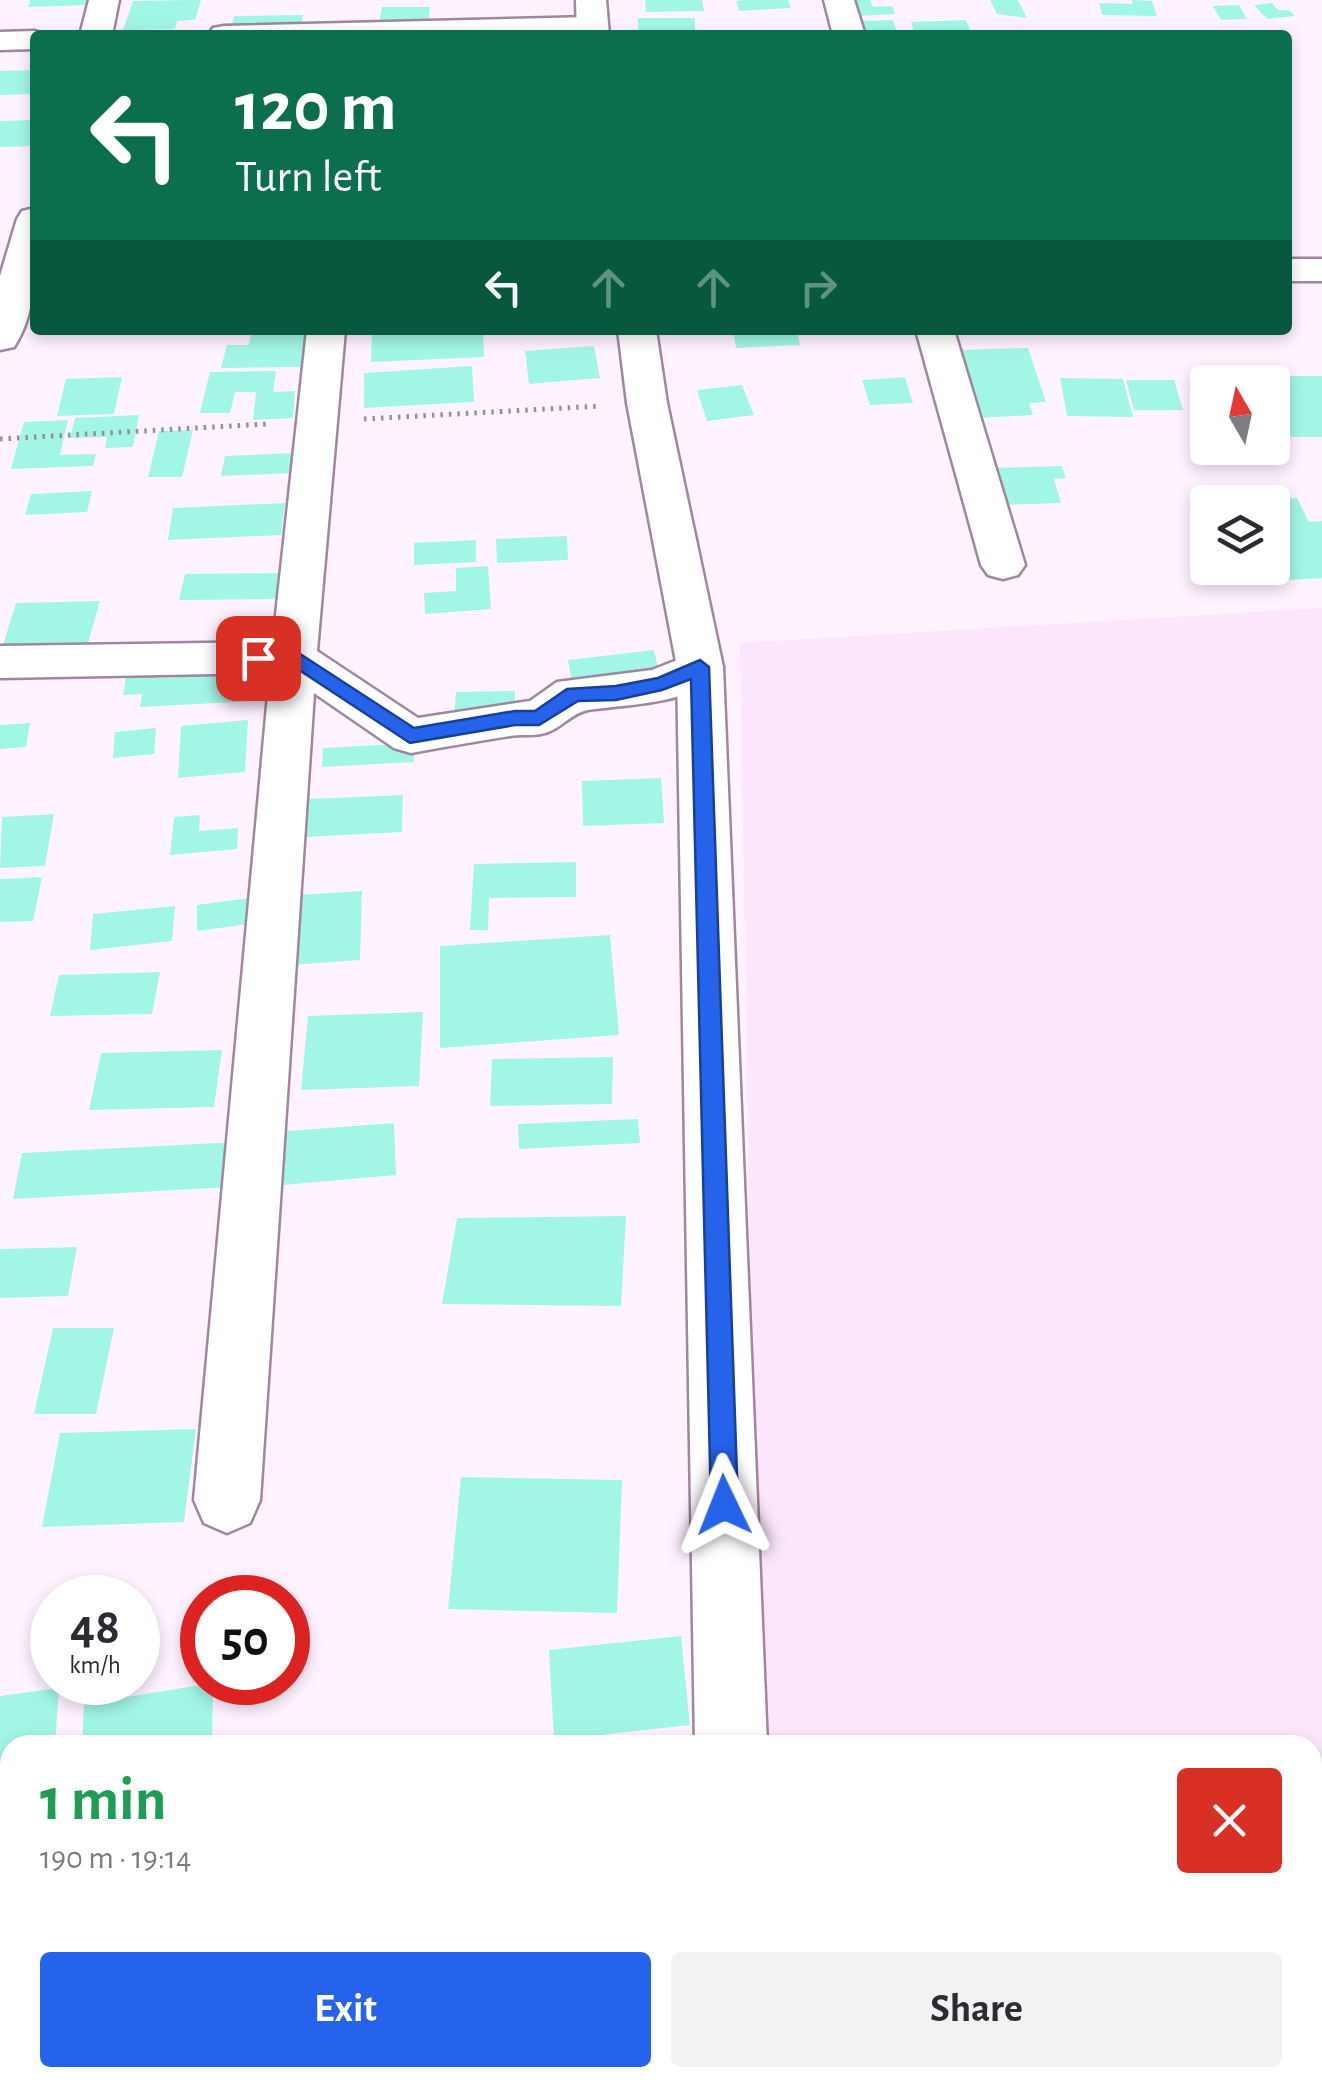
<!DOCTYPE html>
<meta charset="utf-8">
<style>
body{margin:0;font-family:"Alegreya Sans",sans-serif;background:#f2f2f3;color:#2b2b33;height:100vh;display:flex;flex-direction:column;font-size:38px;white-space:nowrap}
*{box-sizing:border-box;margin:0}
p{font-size:32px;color:#7c7c81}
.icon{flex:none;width:55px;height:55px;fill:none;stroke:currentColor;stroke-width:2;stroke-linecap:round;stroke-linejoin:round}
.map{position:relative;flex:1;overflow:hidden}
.panel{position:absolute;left:0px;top:1735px;width:1322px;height:352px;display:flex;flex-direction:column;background:#fff;border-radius:30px 30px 0 0;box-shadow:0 5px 15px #0003}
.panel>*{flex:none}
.guide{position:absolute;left:30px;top:30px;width:1262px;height:305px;border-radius:10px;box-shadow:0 5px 15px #0003;background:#0b6e4f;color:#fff;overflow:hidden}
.needle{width:65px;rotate:351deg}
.tools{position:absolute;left:1190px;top:365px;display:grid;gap:20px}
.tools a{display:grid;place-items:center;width:100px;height:100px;border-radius:10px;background:#fff;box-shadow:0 5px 15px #0003;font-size:50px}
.speed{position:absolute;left:30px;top:1575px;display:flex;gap:20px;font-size:50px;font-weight:700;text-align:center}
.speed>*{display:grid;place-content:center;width:130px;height:130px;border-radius:50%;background:#fff;box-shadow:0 5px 15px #0003;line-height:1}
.speed small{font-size:25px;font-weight:400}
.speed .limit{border:15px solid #d22;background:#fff;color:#111}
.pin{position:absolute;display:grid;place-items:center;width:85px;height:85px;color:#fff;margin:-42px;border-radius:20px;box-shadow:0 5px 15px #0006}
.me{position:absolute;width:110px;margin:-55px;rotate:358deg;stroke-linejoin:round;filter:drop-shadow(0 0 8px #0008)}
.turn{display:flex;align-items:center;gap:35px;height:210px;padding:0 40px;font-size:45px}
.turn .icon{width:130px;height:130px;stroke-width:2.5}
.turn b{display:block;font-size:70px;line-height:85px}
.lanes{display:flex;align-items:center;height:95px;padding:0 40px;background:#0003;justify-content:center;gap:50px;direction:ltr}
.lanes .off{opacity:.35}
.round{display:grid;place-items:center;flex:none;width:105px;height:105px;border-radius:10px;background:#f2f2f3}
.summary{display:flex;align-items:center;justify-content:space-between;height:170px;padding:0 40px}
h1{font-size:60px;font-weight:700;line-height:75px;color:#1e9e55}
.button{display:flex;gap:20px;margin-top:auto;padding:20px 40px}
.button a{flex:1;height:115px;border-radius:10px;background:#2563eb;color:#fff;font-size:40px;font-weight:700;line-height:115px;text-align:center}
.button a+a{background:#f2f2f3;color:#2b2b33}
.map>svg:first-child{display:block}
</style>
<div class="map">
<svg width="1322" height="2086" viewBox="0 0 1322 2086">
<rect width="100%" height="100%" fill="#fff3ff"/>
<!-- built -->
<path fill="#fbe6fb" d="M 1322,608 L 1322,2086 L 764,2086 L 763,2078 L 1312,2078 L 1312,1745 L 758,1745 L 740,643 Z"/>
<!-- building -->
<path fill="#a2f6e6" d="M 30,0 L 89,0 L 88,5 L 28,7 Z
M 190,0 L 201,0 L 195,20 L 177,21 L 175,29 L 123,30 L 133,1 Z
M 645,0 L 702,0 L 704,11 L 646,12 Z
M 743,0 L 788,0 L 791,8 L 739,11 L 736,1 Z
M 854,0 L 870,0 L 873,7 L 892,6 L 895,14 L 859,16 Z
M 990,0 L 1018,0 L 1027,18 L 997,14 Z
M 1132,0 L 1152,1 L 1157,16 L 1102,15 L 1099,3 L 1133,4 Z
M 1272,3 L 1278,10 L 1289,10 L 1295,16 L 1267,19 L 1254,5 Z
M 1239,5 L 1247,19 L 1221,20 L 1213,6 Z
M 382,7 L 430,7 L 428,23 L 379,23 Z
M 303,15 L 301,26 L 231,27 L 234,16 Z
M 638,18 L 695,18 L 695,30 L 638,30 Z
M 893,20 L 898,35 L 866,35 L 861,21 Z
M 966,20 L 972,35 L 915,35 L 911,22 Z
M 35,70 L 35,94 L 0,95 L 0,71 Z
M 35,120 L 35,146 L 0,147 L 0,121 Z
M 252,330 L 308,330 L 301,367 L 221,368 L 227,345 L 249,345 Z
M 372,330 L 483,330 L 484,357 L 371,362 Z
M 733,330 L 797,330 L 800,345 L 736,348 Z
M 594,346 L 600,378 L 529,384 L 525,351 Z
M 1028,348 L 1046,402 L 1029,403 L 1033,415 L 980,418 L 960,350 Z
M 472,366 L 474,402 L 364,408 L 364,373 Z
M 276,371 L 273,392 L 295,391 L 293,418 L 253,420 L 256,392 L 235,392 L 230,413 L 200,413 L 210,372 Z
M 1266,376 L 1322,376 L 1322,437 L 1272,437 L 1272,382 L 1268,382 Z
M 122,377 L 114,414 L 57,416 L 66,379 Z
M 905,377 L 913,403 L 870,405 L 862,380 Z
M 1060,378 L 1123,379 L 1133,417 L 1067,416 Z
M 1126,380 L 1174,380 L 1183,410 L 1134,410 Z
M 742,385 L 754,415 L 707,421 L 697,390 Z
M 139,415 L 133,447 L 105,448 L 107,437 L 70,438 L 75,418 Z
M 68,420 L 60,455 L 96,454 L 93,466 L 11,469 L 24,422 Z
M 193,430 L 182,477 L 148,477 L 159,431 Z
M 296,453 L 293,473 L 221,476 L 225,456 Z
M 1062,466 L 1066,478 L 1054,479 L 1061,503 L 1004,505 L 994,468 Z
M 92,491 L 87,512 L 25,515 L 31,494 Z
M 1297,498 L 1309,522 L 1322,521 L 1322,578 L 1241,583 L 1233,568 L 1272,568 L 1272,500 Z
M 285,503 L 281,535 L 168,540 L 173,508 Z
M 567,536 L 568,560 L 497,563 L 496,539 Z
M 476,540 L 476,562 L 414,565 L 414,543 Z
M 488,566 L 491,609 L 425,614 L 424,593 L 456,591 L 456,568 Z
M 286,573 L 281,599 L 179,600 L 185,574 Z
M 100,601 L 87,647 L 2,648 L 16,603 Z
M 654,650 L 662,684 L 574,694 L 568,660 Z
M 161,663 L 159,678 L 256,673 L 254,701 L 140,707 L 142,694 L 123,695 L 128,665 Z
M 515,691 L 515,718 L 454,719 L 456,692 Z
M 248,720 L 245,772 L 178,778 L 181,726 Z
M 30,723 L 26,747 L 0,749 L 0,725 Z
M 156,728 L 154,754 L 113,758 L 115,732 Z
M 414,743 L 414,762 L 322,767 L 323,748 Z
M 661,778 L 664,823 L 583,826 L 582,781 Z
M 403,795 L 402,832 L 306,837 L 309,799 Z
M 54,814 L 45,866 L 0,868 L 2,817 Z
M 200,815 L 199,831 L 238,828 L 237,849 L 170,855 L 174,817 Z
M 576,862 L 576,897 L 489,898 L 488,930 L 470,930 L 474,864 Z
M 42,877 L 33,921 L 0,922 L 0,879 Z
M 362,891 L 360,960 L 292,965 L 296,895 Z
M 249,898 L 249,924 L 197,931 L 197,905 Z
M 175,906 L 172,941 L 90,950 L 93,914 Z
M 610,935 L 619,1035 L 440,1048 L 440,946 Z
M 160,972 L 152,1014 L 50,1016 L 59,975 Z
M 423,1012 L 419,1086 L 301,1090 L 308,1016 Z
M 222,1050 L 214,1107 L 89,1110 L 101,1053 Z
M 613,1057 L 612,1104 L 490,1106 L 492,1059 Z
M 638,1119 L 640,1143 L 519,1149 L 518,1124 Z
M 394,1123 L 396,1175 L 272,1186 L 275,1132 Z
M 236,1142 L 232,1187 L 13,1199 L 22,1153 Z
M 626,1216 L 621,1306 L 442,1304 L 457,1218 Z
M 77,1247 L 68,1296 L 0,1298 L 0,1249 Z
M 53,1328 L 114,1328 L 96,1414 L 34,1414 Z
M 196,1429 L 184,1522 L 42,1527 L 60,1433 Z
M 461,1477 L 622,1480 L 617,1613 L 448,1609 Z
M 681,1636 L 690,1725 L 554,1740 L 549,1650 Z
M 213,1683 L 212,1745 L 82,1745 L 84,1704 Z
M 59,1688 L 55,1745 L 10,1745 L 10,1848 L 0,1849 L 0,1696 Z"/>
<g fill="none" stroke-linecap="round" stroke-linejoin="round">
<!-- minor casing -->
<g stroke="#a086a0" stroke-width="5">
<path id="minor" d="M 89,0 L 119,0 L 112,35 L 80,35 Z
M 824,0 L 854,0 L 865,35 L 833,35 Z
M 592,17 L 603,19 L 607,26 L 603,33 L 208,35 L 213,28 L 224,26 Z
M 35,31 L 47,35 L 35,35 L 35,49 L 0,50 L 0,32 Z
M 35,208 C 35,253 40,308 14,347 L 0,350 L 0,276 L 17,219 L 22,211 Z
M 1288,259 L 1322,259 L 1322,281 L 1288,281 Z
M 307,330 L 345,330 L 317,651 L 418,718 L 530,701 L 557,682 L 652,670 L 700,651 L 716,656 L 723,667 C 700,705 627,704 588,710 C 571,713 559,731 541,734 C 531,736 520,734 510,736 C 477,741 444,747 411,753 L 394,748 L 314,693 L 260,1500 L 250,1523 L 227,1533 L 204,1523 L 194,1500 L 270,673 L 0,678 L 0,646 L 273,642 Z
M 916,330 L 954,330 L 1025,565 L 1018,575 L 1003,579 L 988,575 L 981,565 Z"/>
</g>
<!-- major casing -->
<g stroke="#a086a0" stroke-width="5">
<path id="major" d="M 576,0 L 606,0 L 609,35 L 577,35 Z
M 618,330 L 656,330 L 667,403 L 723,667 L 767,1745 L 695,1745 L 677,667 L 627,403 Z
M 701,2078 L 781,2078 L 781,2086 L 701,2086 Z"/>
</g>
<!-- path -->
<path stroke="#988d98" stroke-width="5" stroke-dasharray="2.5 6" stroke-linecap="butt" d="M 364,419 L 601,406
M 0,439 L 267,424"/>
<!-- minor -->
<use href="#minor" fill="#fff" fill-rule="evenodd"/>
<!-- major -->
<use href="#major" fill="#fff" fill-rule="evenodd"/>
</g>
<!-- route -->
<path fill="#2563eb" stroke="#184099" stroke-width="2.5" d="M 294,650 L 414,728 L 515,711 L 535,711 L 567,689 L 616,686 L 658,678 L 700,660 L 709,667 L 738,1505 L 734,1515 L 724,1519 L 715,1515 L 711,1505 L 691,679 L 662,690 L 616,700 L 578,701 L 539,725 L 515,725 L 410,743 L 290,664 L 258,664 L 248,658 L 258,651 Z"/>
</svg>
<div class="tools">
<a><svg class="needle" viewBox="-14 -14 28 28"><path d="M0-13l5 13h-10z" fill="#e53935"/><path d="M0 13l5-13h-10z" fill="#7c7c81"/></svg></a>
<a><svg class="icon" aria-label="layers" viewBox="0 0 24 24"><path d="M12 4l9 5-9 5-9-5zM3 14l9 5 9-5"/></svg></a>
</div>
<div class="speed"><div>48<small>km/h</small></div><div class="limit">50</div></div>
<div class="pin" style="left:258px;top:658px;background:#d93025"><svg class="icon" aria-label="arrive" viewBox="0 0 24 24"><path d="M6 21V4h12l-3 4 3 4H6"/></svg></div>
<svg class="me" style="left:724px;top:1505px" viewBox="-20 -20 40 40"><path d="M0-17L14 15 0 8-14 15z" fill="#2563eb" stroke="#fff" stroke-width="4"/></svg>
<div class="guide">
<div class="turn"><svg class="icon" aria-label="left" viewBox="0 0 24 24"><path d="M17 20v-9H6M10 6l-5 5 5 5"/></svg><div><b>120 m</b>Turn left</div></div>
<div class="lanes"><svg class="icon" aria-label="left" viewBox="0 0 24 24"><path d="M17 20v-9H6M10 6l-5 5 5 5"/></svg><svg class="icon off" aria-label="ahead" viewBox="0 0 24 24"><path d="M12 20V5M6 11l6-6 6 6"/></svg><svg class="icon off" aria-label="ahead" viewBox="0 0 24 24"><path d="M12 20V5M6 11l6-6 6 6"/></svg><svg class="icon off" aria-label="right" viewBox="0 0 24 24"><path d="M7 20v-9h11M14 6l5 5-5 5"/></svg></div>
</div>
<section class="panel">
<div class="summary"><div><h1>1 min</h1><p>190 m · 19:14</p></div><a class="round" style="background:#d93025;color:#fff"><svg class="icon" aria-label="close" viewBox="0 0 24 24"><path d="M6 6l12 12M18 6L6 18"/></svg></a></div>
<div class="button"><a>Exit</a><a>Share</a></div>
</section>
</div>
